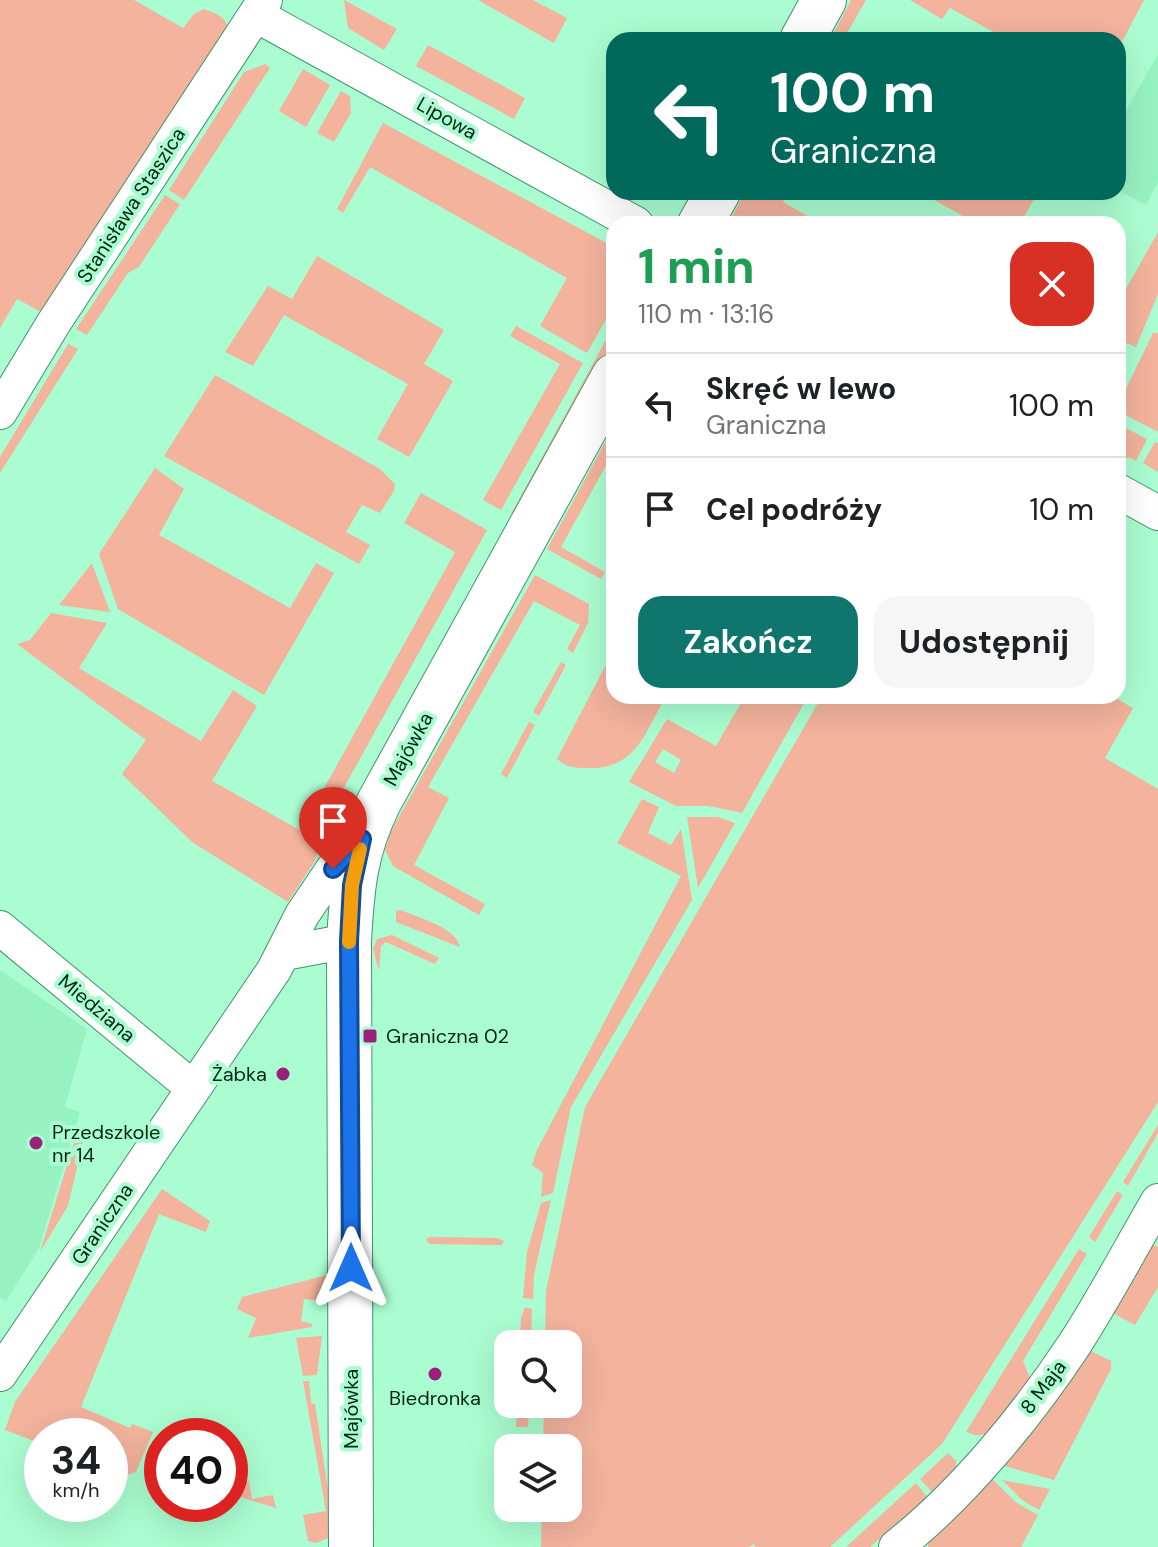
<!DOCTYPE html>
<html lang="pl">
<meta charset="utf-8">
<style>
body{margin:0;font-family:"DM Sans",sans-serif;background:#f6f6f6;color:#202124;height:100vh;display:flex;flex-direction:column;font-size:30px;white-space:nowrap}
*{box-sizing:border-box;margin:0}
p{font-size:26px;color:#757577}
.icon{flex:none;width:44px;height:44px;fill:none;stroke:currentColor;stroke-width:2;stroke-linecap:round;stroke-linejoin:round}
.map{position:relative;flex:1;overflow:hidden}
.side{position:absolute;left:606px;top:216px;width:520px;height:488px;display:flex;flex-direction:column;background:#fff;border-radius:24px;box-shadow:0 8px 32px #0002}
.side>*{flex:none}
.guide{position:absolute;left:606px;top:32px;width:520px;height:168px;border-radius:24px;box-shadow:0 8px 32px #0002;background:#00695c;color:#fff;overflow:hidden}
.tools{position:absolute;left:494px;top:1330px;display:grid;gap:16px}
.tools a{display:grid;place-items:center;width:88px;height:88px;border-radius:16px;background:#fff;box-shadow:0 8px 32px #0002;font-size:40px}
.speed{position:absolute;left:24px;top:1418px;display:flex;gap:16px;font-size:40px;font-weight:700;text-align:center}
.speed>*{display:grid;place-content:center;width:104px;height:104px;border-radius:50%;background:#fff;box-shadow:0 8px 32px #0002;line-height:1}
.speed small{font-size:20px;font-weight:400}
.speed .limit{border:12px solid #d22;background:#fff;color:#111}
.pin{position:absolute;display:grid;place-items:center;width:68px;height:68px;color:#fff;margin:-82px -34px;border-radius:50% 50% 50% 0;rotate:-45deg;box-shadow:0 0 8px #0007}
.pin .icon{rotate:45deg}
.me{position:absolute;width:88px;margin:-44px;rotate:0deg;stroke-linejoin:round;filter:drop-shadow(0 0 6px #0008)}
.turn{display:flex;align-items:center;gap:28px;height:168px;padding:0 32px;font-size:36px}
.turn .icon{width:104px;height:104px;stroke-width:2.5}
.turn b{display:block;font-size:56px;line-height:68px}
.round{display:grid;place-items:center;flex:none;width:84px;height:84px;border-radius:24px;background:#f6f6f6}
.headline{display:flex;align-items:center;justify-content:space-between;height:136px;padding:0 32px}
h1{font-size:48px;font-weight:700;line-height:60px;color:#1e9e55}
.cta{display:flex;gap:16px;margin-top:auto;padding:16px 32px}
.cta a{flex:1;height:92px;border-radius:24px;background:#0f766e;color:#fff;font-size:32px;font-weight:700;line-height:92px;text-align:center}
.cta a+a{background:#f6f6f6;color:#202124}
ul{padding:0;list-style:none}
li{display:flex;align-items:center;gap:24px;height:104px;padding:0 32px;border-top:2px solid #e0e0e0}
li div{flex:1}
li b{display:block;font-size:30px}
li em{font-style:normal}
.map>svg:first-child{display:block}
</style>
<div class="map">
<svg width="1158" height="1547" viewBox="0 0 1158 1547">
<rect width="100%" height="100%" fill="#aafdd0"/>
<!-- built -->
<path fill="#97f2c2" d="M 1158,54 L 1158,182 L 1146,205 L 1118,190 L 1118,125 Z
M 0,970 L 87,1029 L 65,1107 L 80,1112 L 50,1212 L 39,1248 L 6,1301 L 0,1297 Z"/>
<!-- green -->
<path fill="#f3b39d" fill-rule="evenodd" d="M 0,0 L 134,0 L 183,28 L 194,14 L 204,9 C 216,14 229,17 228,32 L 43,313 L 17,299 L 0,328 Z
M 344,0 L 397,29 L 384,50 L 348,28 Z
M 478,0 L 533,0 L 567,18 L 554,43 Z
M 851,0 L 866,0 L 843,40 L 830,40 Z
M 910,0 L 1144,0 L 1118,49 L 1118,40 L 1008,40 L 950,8 L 942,19 Z
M 428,45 L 525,98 L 514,119 L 416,66 Z
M 265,64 L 270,68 L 184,200 L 169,190 L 244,72 Z
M 303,69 L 330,85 L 306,127 L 279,111 Z
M 341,91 L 350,96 L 351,113 L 334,142 L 317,133 Z
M 383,123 L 614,247 L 614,305 L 587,353 L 540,326 L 567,278 L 370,167 L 343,213 L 337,209 Z
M 745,192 L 788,192 L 783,202 L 822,224 L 728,224 Z
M 920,192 L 1038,192 L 1020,224 L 977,224 Z
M 165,195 L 180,204 L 139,267 L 128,273 L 87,335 L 76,329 Z
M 1158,232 L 1158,294 L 1136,347 L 1123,342 L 1118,351 L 1118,303 Z
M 317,256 L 444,330 L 424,364 L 453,381 L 409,457 L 377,439 L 408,384 L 284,315 L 253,366 L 225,352 L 268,286 L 292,299 Z
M 614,325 L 614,345 L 521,512 L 511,514 Z
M 516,326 L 583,363 L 501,510 L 483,500 L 560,364 L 510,336 Z
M 1153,333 L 1158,333 L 1158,432 L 1118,411 L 1118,405 Z
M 68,344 L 78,349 L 0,473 L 0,457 Z
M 215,375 L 380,469 L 395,484 L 394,491 L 380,513 L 362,505 L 346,532 L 370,545 L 359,564 L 164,456 Z
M 1118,424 L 1147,439 L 1136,461 L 1128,457 L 1118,468 Z
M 614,426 L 614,451 L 561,547 L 605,572 L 601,579 L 547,549 Z
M 1155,442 L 1158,443 L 1158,472 L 1143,463 Z
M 155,468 L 184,489 L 159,535 L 290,608 L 316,563 L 334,573 L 264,695 L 118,609 L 99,554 Z
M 421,493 L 487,530 L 331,811 L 316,803 L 455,552 L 404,523 Z
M 92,563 L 110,612 L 59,605 Z
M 535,575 L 589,604 L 588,623 L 573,653 L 567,649 L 580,625 L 534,601 L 428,787 L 449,798 L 414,865 L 485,904 L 479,915 L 393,866 L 385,850 L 391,831 Z
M 51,613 L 107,623 L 79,668 L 201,741 L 233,690 L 257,706 L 212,781 L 314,838 L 319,847 L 315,861 L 288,902 L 192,842 L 122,774 L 146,740 L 17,644 L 30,640 Z
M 614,649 L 614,696 L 666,696 C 645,733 636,770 587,768 C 575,768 566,767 557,759 Z
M 561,662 L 566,665 L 539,716 L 533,712 Z
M 745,696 L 808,696 L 742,813 L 709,806 L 676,806 L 629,782 L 667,719 L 716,746 ZM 663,749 L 681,760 L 674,773 L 655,762 Z
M 822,696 L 1112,696 L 1133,708 L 1105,758 L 1158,789 L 1158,1102 L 942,1444 L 830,1547 L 756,1547 L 753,1544 L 749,1547 L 541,1547 L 542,1508 L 568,1508 L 568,1448 L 543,1448 L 544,1404 L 568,1404 L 568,1344 L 545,1344 L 546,1291 L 585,1107 Z
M 529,722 L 535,725 L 507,778 L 501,774 Z
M 642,799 L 659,807 L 648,833 L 671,845 L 681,829 L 692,900 L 571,1107 L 553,1193 L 541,1197 L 543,1173 L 532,1165 L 537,1150 L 681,876 L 617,843 Z
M 687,817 L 718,817 L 735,823 L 698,888 Z
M 401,910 C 418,918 456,927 460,947 L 396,922 L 396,911 Z
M 392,935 L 439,958 L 435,964 L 386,942 L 381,946 L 379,971 L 373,949 L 377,939 Z
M 1158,1125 L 1158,1133 L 1128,1186 L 1123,1182 Z
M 77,1133 L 84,1137 L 68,1206 L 40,1252 Z
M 162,1189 L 210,1221 L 206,1232 L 159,1214 L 81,1407 L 130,1428 L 132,1424 L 153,1432 L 136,1472 L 119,1478 L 110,1475 L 110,1436 L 42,1436 L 42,1444 L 5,1430 L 15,1402 Z
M 1117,1191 L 1123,1195 L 1095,1242 L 1089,1237 Z
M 551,1200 L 534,1275 L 533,1299 L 523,1298 L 527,1252 L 541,1203 Z
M 429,1237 L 497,1238 L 504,1241 L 502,1245 L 496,1245 L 429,1244 L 426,1240 Z
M 1147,1242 L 1158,1247 L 1158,1287 L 1135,1325 L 1109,1311 Z
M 1079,1249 L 1087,1254 L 1023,1361 L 1030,1378 C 1019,1392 1000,1429 985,1434 C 978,1437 972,1434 966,1432 Z
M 331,1274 L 328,1302 L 304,1299 L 301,1321 L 312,1324 L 312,1327 L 248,1338 L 256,1318 L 237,1309 L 242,1297 Z
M 525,1307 L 532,1309 L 531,1344 L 520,1344 L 521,1317 Z
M 322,1336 L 317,1375 L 303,1376 L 296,1338 Z
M 1087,1349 L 1111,1361 L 1111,1369 L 1054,1480 L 1001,1465 Z
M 303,1381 L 309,1381 L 311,1403 L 315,1404 L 328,1490 L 328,1538 L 316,1543 L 308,1541 L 303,1515 L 326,1511 Z
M 517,1404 L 529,1404 L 528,1427 L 516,1427 Z
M 948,1453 L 956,1461 L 956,1469 L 934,1494 L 920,1479 Z
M 990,1477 L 1017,1503 L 1038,1515 L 1021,1547 L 928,1547 L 929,1536 Z
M 1002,1480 L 1050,1489 L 1039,1510 L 1022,1500 Z
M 249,1481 L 252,1499 L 273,1495 L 276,1508 L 230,1494 L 230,1485 Z
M 916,1483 L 928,1498 L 870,1547 L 846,1547 Z"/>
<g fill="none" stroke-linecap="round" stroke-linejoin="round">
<!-- street casing -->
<g stroke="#41946b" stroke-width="36">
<path id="street" d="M 256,15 L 636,224
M 0,412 L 53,324 L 265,0
M 1118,491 L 1158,513
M 0,928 L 193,1088
M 284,953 L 349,941
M 0,1374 L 274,970 L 302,915 L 333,869 L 362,839
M 896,1547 C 963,1494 1027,1416 1074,1345 C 1104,1299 1130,1249 1158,1201"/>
</g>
<!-- secondary casing -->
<g stroke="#41946b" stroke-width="46">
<path id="secondary" d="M 802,40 L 824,0
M 700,224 L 718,192
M 351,1547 L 349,941 C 352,887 355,851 379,802 L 614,376"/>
</g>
<!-- street -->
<use href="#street" stroke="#fff" stroke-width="34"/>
<!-- secondary -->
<use href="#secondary" stroke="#fff" stroke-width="44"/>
</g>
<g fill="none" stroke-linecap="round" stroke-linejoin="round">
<!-- route casing -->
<g stroke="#114b97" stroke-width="20">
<path id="route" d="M 333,869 L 362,839 L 352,885 L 349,941 L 351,1268"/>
</g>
<!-- route -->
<use href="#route" stroke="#1a73e8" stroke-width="14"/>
<!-- slow -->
<path stroke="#f59e0b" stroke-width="14" d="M 349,942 L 352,885 L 360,849"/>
</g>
<!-- markers -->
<g fill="#99217c" stroke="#aafdd0" stroke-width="3">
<rect x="362" y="1028" width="16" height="16" rx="4"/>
<circle cx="283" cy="1074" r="8"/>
<circle cx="36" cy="1143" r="8"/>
<circle cx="435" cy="1374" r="8"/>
</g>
<g text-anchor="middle" stroke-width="8" stroke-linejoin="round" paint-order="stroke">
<!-- street labels -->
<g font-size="20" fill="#032717" stroke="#aafdd0">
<text transform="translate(447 118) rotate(29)" y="7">Lipowa</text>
<text transform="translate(131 205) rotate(-57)" y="7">Stanisława Staszica</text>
<text transform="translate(408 749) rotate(-61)" y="7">Majówka</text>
<text transform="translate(97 1008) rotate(40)" y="7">Miedziana</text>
<text transform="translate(102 1224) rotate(-56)" y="7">Graniczna</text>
<text transform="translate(1043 1387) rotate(-53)" y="7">8 Maja</text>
<text transform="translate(351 1409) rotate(-90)" y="7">Majówka</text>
</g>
<!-- poi labels -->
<g font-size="20" fill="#032717" stroke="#aafdd0" text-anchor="start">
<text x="386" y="1043">Graniczna 02</text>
<text x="267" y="1081" text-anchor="end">Żabka</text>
<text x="52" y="1139">Przedszkole<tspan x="52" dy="23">nr 14</tspan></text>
<text x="435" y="1405" text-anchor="middle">Biedronka</text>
</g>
</g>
</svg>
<div class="tools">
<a><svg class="icon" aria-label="search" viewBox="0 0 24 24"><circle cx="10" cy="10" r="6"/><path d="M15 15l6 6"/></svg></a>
<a><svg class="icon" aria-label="layers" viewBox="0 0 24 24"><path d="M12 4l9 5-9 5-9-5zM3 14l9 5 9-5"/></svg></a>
</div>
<div class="speed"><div>34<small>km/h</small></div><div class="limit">40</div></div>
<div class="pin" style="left:333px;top:869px;background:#d93025"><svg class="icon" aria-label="arrive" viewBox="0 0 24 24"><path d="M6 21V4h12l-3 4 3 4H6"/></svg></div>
<svg class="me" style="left:351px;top:1268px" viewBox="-20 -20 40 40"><path d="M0-17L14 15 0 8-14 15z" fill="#1a73e8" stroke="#fff" stroke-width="4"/></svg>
<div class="guide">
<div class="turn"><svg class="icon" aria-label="left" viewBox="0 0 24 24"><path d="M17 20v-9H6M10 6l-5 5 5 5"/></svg><div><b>100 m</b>Graniczna</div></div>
</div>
<section class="side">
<div class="headline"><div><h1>1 min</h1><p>110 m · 13:16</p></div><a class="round" style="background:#d93025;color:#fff"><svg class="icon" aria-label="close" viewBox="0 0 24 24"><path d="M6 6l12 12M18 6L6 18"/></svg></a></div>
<ul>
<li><svg class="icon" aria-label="left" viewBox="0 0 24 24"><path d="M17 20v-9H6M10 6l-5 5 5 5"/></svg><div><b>Skręć w lewo</b><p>Graniczna</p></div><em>100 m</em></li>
<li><svg class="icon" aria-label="arrive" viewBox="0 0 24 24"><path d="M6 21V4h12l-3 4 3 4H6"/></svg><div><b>Cel podróży</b></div><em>10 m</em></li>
</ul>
<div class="cta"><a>Zakończ</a><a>Udostępnij</a></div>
</section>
</div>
